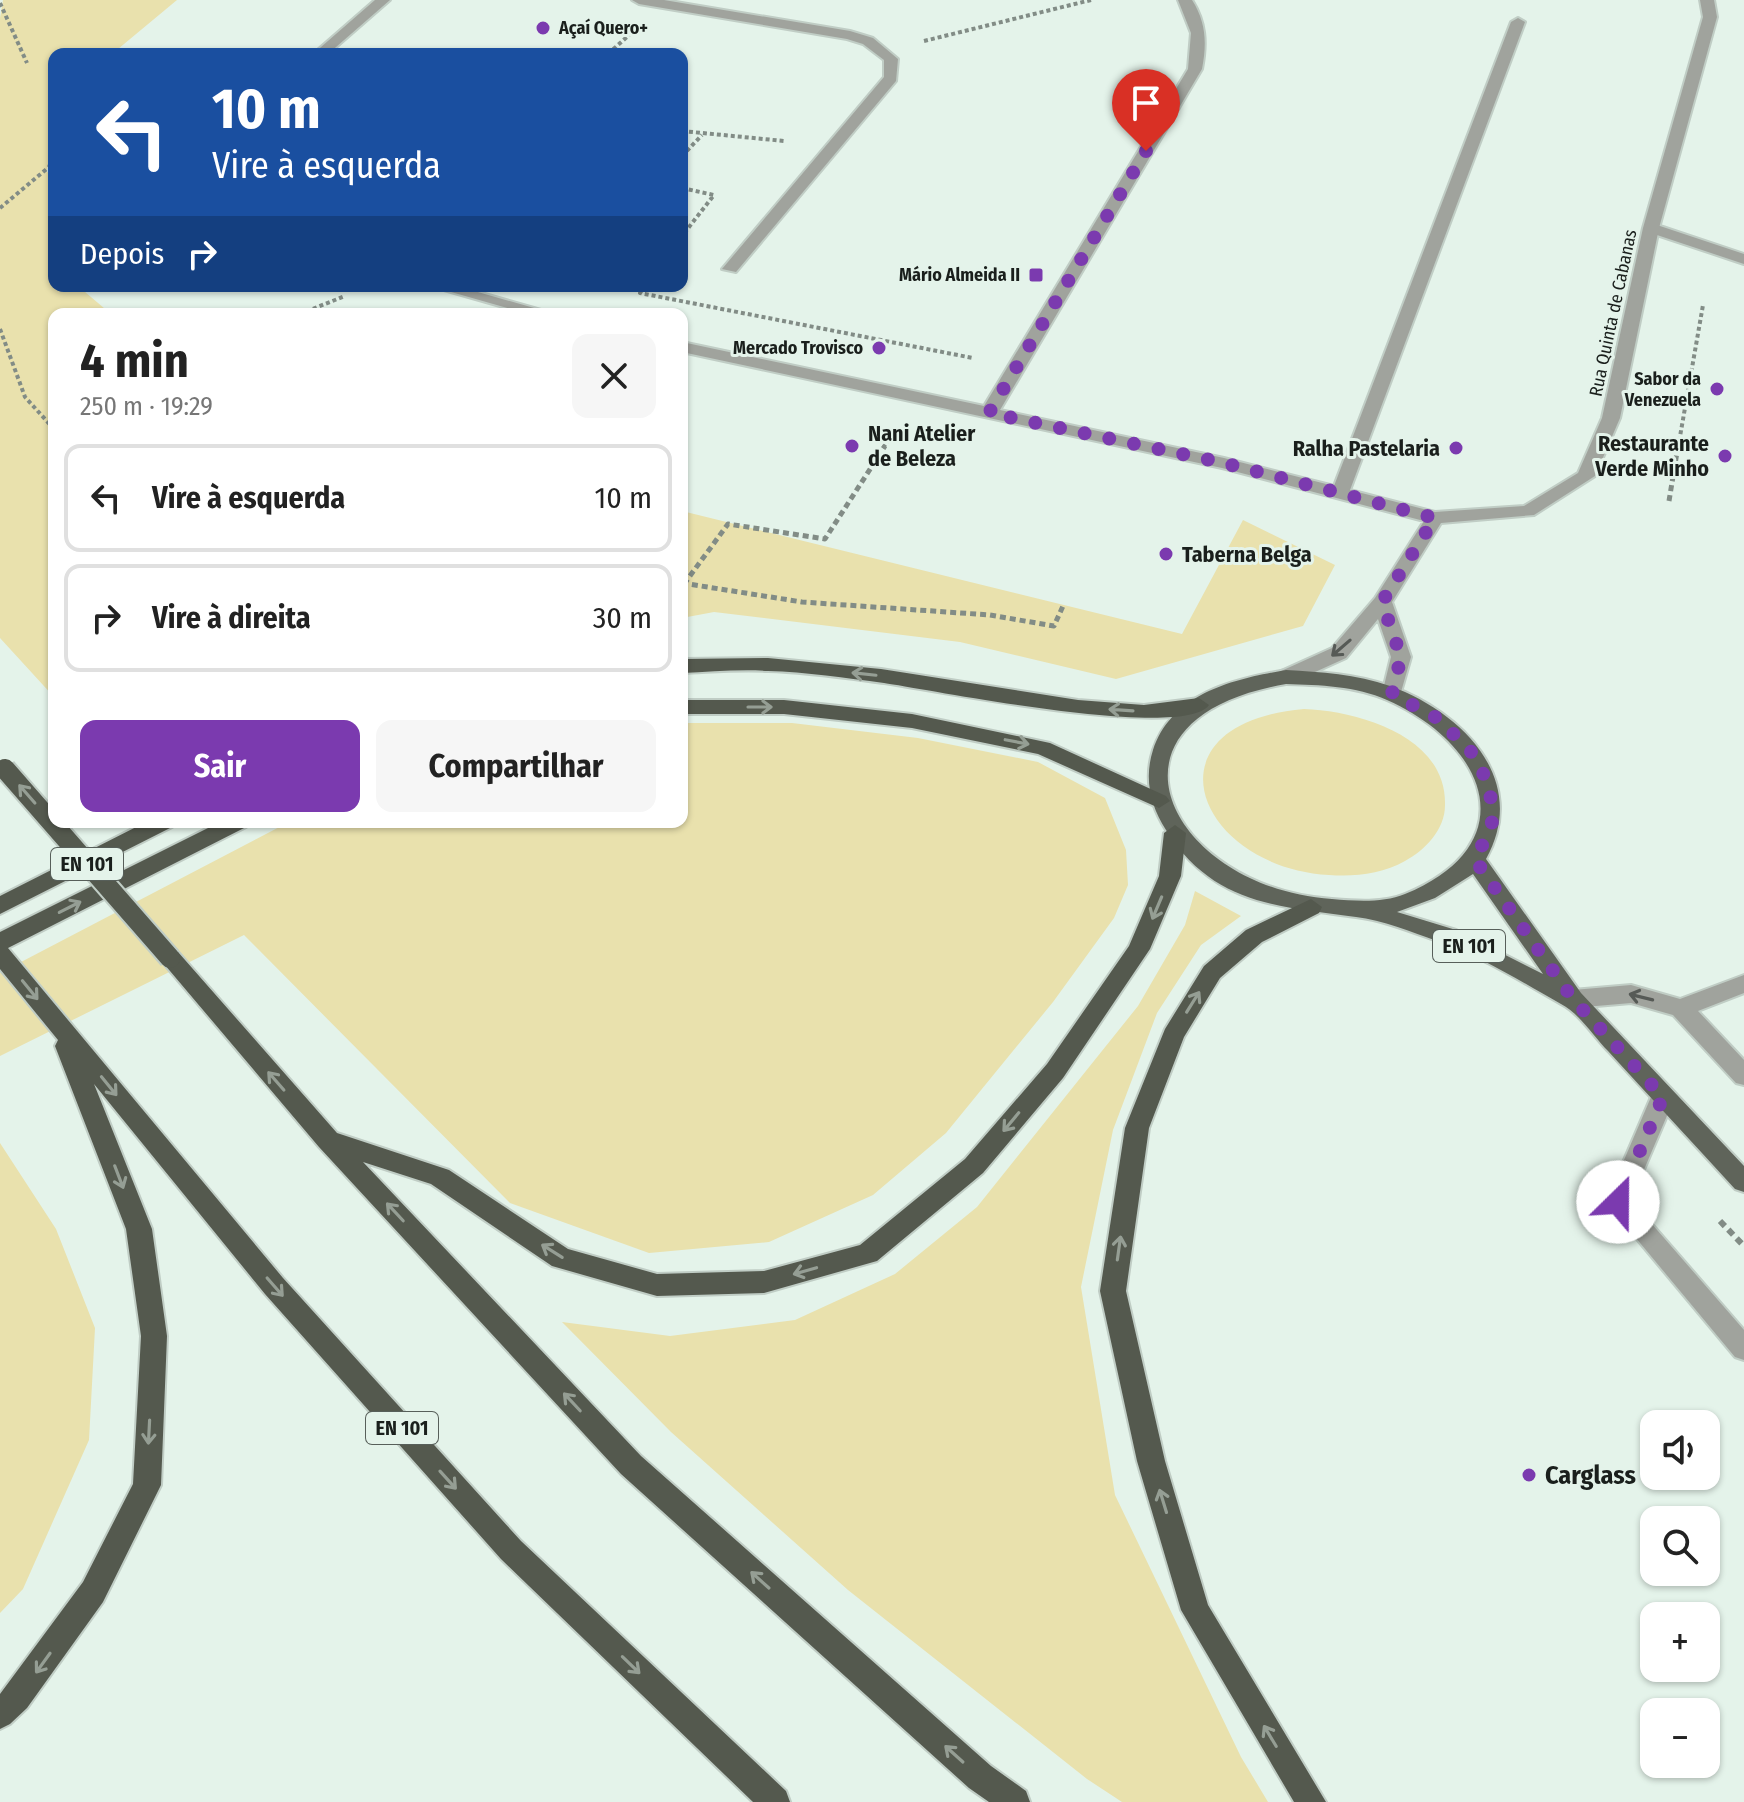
<!DOCTYPE html>
<html lang="pt">
<meta charset="utf-8">
<style>
body{margin:0;font-family:"Fira Sans Condensed",sans-serif;background:#f6f6f6;color:#222;height:100vh;display:flex;flex-direction:column;font-size:30px;white-space:nowrap}
*{box-sizing:border-box;margin:0}
p{font-size:26px;color:#767676}
.icon{flex:none;width:44px;height:44px;fill:none;stroke:currentColor;stroke-width:2;stroke-linecap:round;stroke-linejoin:round}
.map{position:relative;flex:1;overflow:hidden}
.panel{position:absolute;left:48px;top:308px;width:640px;height:520px;display:flex;flex-direction:column;background:#fff;border-radius:16px;box-shadow:0 2px 6px #0004}
.panel>*{flex:none}
.guide{position:absolute;left:48px;top:48px;width:640px;height:244px;border-radius:16px;box-shadow:0 2px 6px #0004;background:#1a4fa0;color:#fff;overflow:hidden}
.controls{position:absolute;left:1640px;top:1410px;display:grid;gap:16px}
.controls a{display:grid;place-items:center;width:80px;height:80px;border-radius:16px;background:#fff;box-shadow:0 2px 6px #0004;font-size:40px}
.pin{position:absolute;display:grid;place-items:center;width:68px;height:68px;color:#fff;margin:-82px -34px;border-radius:50% 50% 50% 0;rotate:-45deg;box-shadow:0 0 8px #0007}
.pin .icon{rotate:45deg}
.me{position:absolute;width:88px;margin:-44px;rotate:23deg;stroke-linejoin:round;filter:drop-shadow(0 0 6px #0008)}
.turn{display:flex;align-items:center;gap:28px;height:168px;padding:0 32px;font-size:36px}
.turn .icon{width:104px;height:104px;stroke-width:2.5}
.turn b{display:block;font-size:56px;line-height:68px}
.then{display:flex;align-items:center;height:76px;padding:0 32px;background:#0003;gap:16px;font-size:30px}
.round{display:grid;place-items:center;flex:none;width:84px;height:84px;border-radius:16px;background:#f6f6f6}
.head{display:flex;align-items:center;justify-content:space-between;height:136px;padding:0 32px}
h1{font-size:48px;font-weight:700;line-height:60px}
.cta{display:flex;gap:16px;margin-top:auto;padding:16px 32px}
.cta a{flex:1;height:92px;border-radius:16px;background:#7b3aaf;color:#fff;font-size:32px;font-weight:700;line-height:92px;text-align:center}
.cta a+a{background:#f6f6f6;color:#222}
ul{padding:0;list-style:none}
li{display:flex;align-items:center;gap:24px;height:108px;margin:0 16px 12px;padding:0 16px;border:4px solid #e0e0e0;border-radius:16px}
li div{flex:1}
li b{display:block;font-size:30px}
li em{font-style:normal}
.map>svg:first-child{display:block}
</style>
<div class="map">
<svg width="1744" height="1802" viewBox="0 0 1744 1802">
<rect width="100%" height="100%" fill="#e4f3ea"/>
<!-- green -->
<path fill="#e9e1ad" d="M 3,0 L 177,0 L 112,54 L 54,54 L 54,148 L 46,172 L 54,173 L 54,286 L 78,286 L 111,314 L 54,314 L 54,697 L 0,638 L 0,18 Z
M 682,511 L 1182,634 L 1243,520 L 1335,565 L 1303,626 L 1116,679 L 960,642 L 714,612 L 682,618 Z
M 1304,709 C 1358,711 1447,736 1445,805 C 1445,830 1425,850 1405,861 C 1382,874 1354,877 1329,875 C 1196,867 1140,724 1304,709 Z
M 682,723 L 792,723 L 918,738 L 1038,762 L 1105,798 L 1126,850 L 1128,885 L 1114,918 L 1053,1002 L 946,1133 L 873,1195 L 769,1242 L 649,1253 L 510,1203 L 244,935 L 0,1056 L 0,973 L 289,822 L 682,822 Z
M 1195,891 L 1241,916 L 1201,945 L 1157,1013 L 1113,1130 L 1081,1287 L 1115,1495 L 1241,1757 L 1268,1802 L 1122,1802 L 1087,1779 L 848,1590 L 671,1432 L 562,1322 L 670,1336 L 795,1320 L 895,1274 L 977,1207 L 1138,1006 L 1185,925 Z
M 0,1143 L 56,1229 L 95,1328 L 89,1440 L 23,1589 L 0,1613 Z"/>
<g fill="none" stroke-linecap="round" stroke-linejoin="round">
<!-- service casing -->
<g stroke="#c0cdc5" stroke-width="4">
<path id="service" d="M 1651,223 L 1744,254 L 1744,264 L 1645,231 L 1645,225 Z
M 1744,975 L 1744,993 L 1698,1011 L 1744,1060 L 1744,1085 L 1736,1083 L 1673,1015 L 1631,1003 L 1573,1008 L 1565,1005 L 1562,999 L 1565,993 L 1573,990 L 1631,985 L 1680,999 Z
M 1663,1088 L 1671,1090 L 1675,1097 L 1631,1200 L 1744,1330 L 1744,1360 L 1735,1357 L 1606,1202 L 1651,1097 L 1655,1090 Z"/>
</g>
<!-- minor casing -->
<g stroke="#c0cdc5" stroke-width="4">
<path id="minor" d="M 375,0 L 390,0 L 328,54 L 313,54 Z
M 632,0 L 664,0 L 850,31 L 873,38 L 898,59 L 896,81 L 736,272 L 722,269 L 884,77 L 884,60 L 863,44 L 847,39 L 639,4 Z
M 1178,0 L 1192,0 C 1206,22 1207,43 1202,69 L 1000,410 L 1224,458 L 1334,486 L 1511,22 L 1518,18 L 1525,22 L 1350,490 L 1435,512 L 1524,506 L 1578,473 L 1602,418 L 1643,228 L 1703,17 L 1700,0 L 1714,0 L 1717,17 L 1659,228 L 1620,418 L 1595,476 L 1534,515 L 1441,523 L 1392,602 L 1411,657 L 1399,699 L 1385,699 L 1382,694 L 1391,657 L 1378,619 L 1346,658 L 1293,682 L 1279,682 L 1276,677 L 1279,672 L 1332,648 L 1375,598 L 1424,521 L 1222,468 L 682,352 L 682,342 L 984,406 L 1188,69 L 1191,33 Z
M 430,286 L 457,286 L 555,314 L 528,314 Z"/>
</g>
<!-- primary casing -->
<g stroke="#c0cdc5" stroke-width="4">
<path id="primary" d="M 1286,670 C 1321,672 1356,674 1390,686 C 1462,712 1530,780 1486,859 L 1581,993 L 1744,1166 L 1744,1192 L 1735,1189 C 1693,1143 1650,1097 1608,1051 C 1594,1037 1579,1013 1561,1004 C 1522,982 1479,955 1437,941 C 1412,932 1382,920 1356,917 C 1278,906 1213,905 1166,830 C 1150,805 1144,778 1153,750 C 1172,693 1234,679 1286,670 ZM 1286,684 C 1320,685 1356,686 1387,700 C 1488,745 1526,844 1405,894 C 1383,903 1356,901 1332,899 C 1170,888 1083,719 1286,684 ZM 1473,874 L 1543,974 L 1456,930 L 1397,912 L 1435,898 Z"/>
</g>
<!-- trunk casing -->
<g stroke="#c0cdc5" stroke-width="4">
<path id="trunk" d="M 768,658 L 881,669 L 1078,700 L 1144,705 L 1199,698 L 1209,705 C 1184,741 932,690 884,683 C 846,678 806,672 768,671 C 739,669 710,672 682,673 L 682,659 Z
M 682,700 L 784,700 L 912,714 L 1050,743 L 1166,796 L 1170,801 L 1159,808 L 1038,754 L 912,728 L 784,714 L 682,714 Z
M 146,822 L 175,822 L 172,827 L 0,914 L 0,896 Z
M 220,822 L 249,822 L 246,827 L 8,948 L 283,1278 L 521,1541 L 786,1791 L 790,1802 L 753,1802 L 501,1559 L 265,1294 L 94,1084 L 152,1229 L 167,1336 L 161,1485 L 103,1602 L 27,1708 L 10,1724 L 0,1729 L 0,1694 L 83,1582 L 133,1484 L 141,1336 L 126,1229 L 55,1046 L 58,1040 L 0,969 L 0,932 Z
M 1175,825 L 1186,833 L 1181,876 L 1150,949 L 1063,1078 L 983,1173 L 877,1261 L 764,1293 L 657,1296 L 552,1266 L 431,1184 L 363,1162 L 641,1456 L 991,1766 L 1026,1791 L 1030,1802 L 989,1802 L 969,1788 L 621,1474 L 319,1147 L 159,958 L 162,952 L 178,952 L 337,1133 L 449,1170 L 568,1249 L 657,1274 L 764,1271 L 860,1245 L 965,1159 L 1047,1064 L 1129,946 L 1159,876 L 1164,833 Z
M 1311,899 L 1322,907 L 1319,913 L 1262,942 L 1220,978 L 1184,1037 L 1149,1128 L 1126,1291 L 1165,1461 L 1208,1605 L 1326,1802 L 1294,1802 L 1181,1610 L 1137,1461 L 1100,1291 L 1125,1128 L 1165,1029 L 1204,966 L 1246,930 Z"/>
</g>
<!-- path-far2 -->
<path stroke="#828c86" stroke-width="4" stroke-dasharray="4 3" stroke-linecap="butt" d="M 0,3 L 27,63
M 924,41 L 1091,0
M 608,54 L 629,35
M 682,131 L 784,141
M 682,156 L 702,135
M 682,188 L 714,195 L 682,236
M 0,208 L 49,167 L 54,154
M 646,286 L 640,293 L 973,358
M 300,314 L 345,296
M 0,329 L 25,397 L 54,429
M 883,448 L 894,432
M 1678,448 L 1703,305"/>
<!-- path-far1 -->
<path stroke="#828c86" stroke-width="5" stroke-dasharray="6 4" stroke-linecap="butt" d="M 1669,501 L 1678,446
M 682,583 L 802,602 L 990,615 L 1054,626 L 1063,606
M 684,584 L 728,524 L 825,539 L 885,446"/>
<!-- path -->
<path stroke="#828c86" stroke-width="6" stroke-dasharray="7 5" stroke-linecap="butt" d="M 1720,1221 L 1744,1246"/>
<!-- service -->
<use href="#service" fill="#a0a39d" fill-rule="evenodd"/>
<!-- minor -->
<use href="#minor" fill="#a0a39d" fill-rule="evenodd"/>
<!-- primary -->
<use href="#primary" fill="#5f645a" fill-rule="evenodd"/>
<!-- trunk -->
<use href="#trunk" fill="#54594e" fill-rule="evenodd"/>
<!-- trunk-bridge casing -->
<g stroke="#c0cdc5" stroke-width="24" stroke-linecap="butt">
<path id="trunk-bridge" d="M 5,769 L 170,958"/>
</g>
<!-- trunk-bridge -->
<use href="#trunk-bridge" stroke="#54594e" stroke-width="20"/>
</g>
<!-- one-way arrows -->
<defs><path id="oneway-shaft" d="M-6 0H5M1.5-3L5.5 0L1.5 3" fill="none" stroke-width="1.6" stroke-linecap="round" stroke-linejoin="round" transform="scale(2)"/></defs>
<g stroke="#565a56">
<use href="#oneway-shaft" transform="translate(1341 648) rotate(139)"/>
<use href="#oneway-shaft" transform="translate(1641 997) rotate(-166)"/>
</g>
<g stroke="#959e94">
<use href="#oneway-shaft" transform="translate(864 674) rotate(-174)"/>
<use href="#oneway-shaft" transform="translate(760 707)"/>
<use href="#oneway-shaft" transform="translate(1121 710) rotate(-176)"/>
<use href="#oneway-shaft" transform="translate(1017 742) rotate(11)"/>
<use href="#oneway-shaft" transform="translate(27 794) rotate(-131)"/>
<use href="#oneway-shaft" transform="translate(70 907) rotate(-27)"/>
<use href="#oneway-shaft" transform="translate(1157 908) rotate(113)"/>
<use href="#oneway-shaft" transform="translate(30 990) rotate(51)"/>
<use href="#oneway-shaft" transform="translate(1193 1002) rotate(-58)"/>
<use href="#oneway-shaft" transform="translate(276 1081) rotate(-131)"/>
<use href="#oneway-shaft" transform="translate(109 1086) rotate(51)"/>
<use href="#oneway-shaft" transform="translate(1011 1122) rotate(130)"/>
<use href="#oneway-shaft" transform="translate(119 1177) rotate(69)"/>
<use href="#oneway-shaft" transform="translate(395 1212) rotate(-133)"/>
<use href="#oneway-shaft" transform="translate(1119 1248) rotate(-82)"/>
<use href="#oneway-shaft" transform="translate(552 1251) rotate(-148)"/>
<use href="#oneway-shaft" transform="translate(805 1271) rotate(164)"/>
<use href="#oneway-shaft" transform="translate(275 1287) rotate(49)"/>
<use href="#oneway-shaft" transform="translate(572 1402) rotate(-133)"/>
<use href="#oneway-shaft" transform="translate(149 1432) rotate(93)"/>
<use href="#oneway-shaft" transform="translate(448 1480) rotate(48)"/>
<use href="#oneway-shaft" transform="translate(1163 1501) rotate(-107)"/>
<use href="#oneway-shaft" transform="translate(760 1580) rotate(-138)"/>
<use href="#oneway-shaft" transform="translate(43 1663) rotate(126)"/>
<use href="#oneway-shaft" transform="translate(631 1665) rotate(44)"/>
<use href="#oneway-shaft" transform="translate(1270 1736) rotate(-121)"/>
<use href="#oneway-shaft" transform="translate(954 1754) rotate(-138)"/>
</g>
<g fill="none" stroke-linecap="round" stroke-linejoin="round">
<!-- route -->
<path stroke="#7b3aaf" stroke-width="14" stroke-dasharray="0 25.2" d="M 1146,151 L 989,413 L 1224,463 L 1435,518 L 1382,602 L 1401,657 L 1392,694 L 1437,718 L 1470,750 L 1490,786 L 1492,825 L 1475,860 L 1573,999 L 1663,1097 L 1618,1202"/>
</g>
<!-- markers -->
<g fill="#7b3aaf" stroke="#e4f3ea" stroke-width="3">
<circle cx="543" cy="28" r="8"/>
<rect x="1028" y="267" width="16" height="16" rx="4"/>
<circle cx="879" cy="348" r="8"/>
<circle cx="1717" cy="389" r="8"/>
<circle cx="852" cy="446" r="8"/>
<circle cx="1456" cy="448" r="8"/>
<circle cx="1725" cy="456" r="8"/>
<circle cx="1166" cy="554" r="8"/>
<circle cx="1529" cy="1475" r="8"/>
</g>
<g text-anchor="middle" stroke-width="6" stroke-linejoin="round" paint-order="stroke">
<!-- far-poi labels -->
<g font-size="18" font-weight="bold" fill="#1a1f1c" stroke="#e4f3ea" text-anchor="end">
<text x="559" y="34" text-anchor="start">Açaí Quero+</text>
<text x="1020" y="281">Mário Almeida II</text>
<text x="863" y="354">Mercado Trovisco</text>
<text x="1701" y="385">Sabor da<tspan x="1701" dy="21">Venezuela</tspan></text>
</g>
<!-- far-street labels -->
<g font-size="18" fill="#1a1f1c" stroke="#e4f3ea">
<text transform="translate(1613 313) rotate(-78)" y="6">Rua Quinta de Cabanas</text>
</g>
<!-- shield labels -->
<g fill="#e4f3ea" stroke="#575f5a" stroke-width="2">
<rect x="51" y="848" width="72" height="32" rx="6"/>
<rect x="1433" y="930" width="72" height="32" rx="6"/>
<rect x="366" y="1412" width="72" height="32" rx="6"/>
</g>
<g font-size="20" font-weight="bold" fill="#1a1f1c">
<text x="87" y="871">EN 101</text>
<text x="1469" y="953">EN 101</text>
<text x="402" y="1435">EN 101</text>
</g>
<!-- poi labels -->
<g font-size="22" font-weight="bold" fill="#1a1f1c" stroke="#e4f3ea" text-anchor="start">
<text x="868" y="441">Nani Atelier<tspan x="868" dy="25">de Beleza</tspan></text>
<text x="1709" y="451" text-anchor="end">Restaurante<tspan x="1709" dy="25">Verde Minho</tspan></text>
<text x="1440" y="456" text-anchor="end">Ralha Pastelaria</text>
<text x="1182" y="562">Taberna Belga</text>
</g>
<!-- near-poi labels -->
<g font-size="26" font-weight="bold" fill="#1a1f1c" stroke="#e4f3ea" text-anchor="start">
<text x="1545" y="1484">Carglass</text>
</g>
</g>
</svg>
<div class="controls">
<a><svg class="icon" aria-label="sound" viewBox="0 0 24 24"><path d="M4 9h4l5-4v14l-5-4H4zM17 9q2 3 0 6"/></svg></a>
<a><svg class="icon" aria-label="search" viewBox="0 0 24 24"><circle cx="10" cy="10" r="6"/><path d="M15 15l6 6"/></svg></a>
<a>+</a>
<a>−</a>
</div>
<div class="pin" style="left:1146px;top:151px;background:#d93025"><svg class="icon" aria-label="arrive" viewBox="0 0 24 24"><path d="M6 21V4h12l-3 4 3 4H6"/></svg></div>
<svg class="me" style="left:1618px;top:1202px" viewBox="-20 -20 40 40"><circle r="19" fill="#fff"/><path d="M0-13L10 11 0 6-10 11z" fill="#7b3aaf"/></svg>
<div class="guide">
<div class="turn"><svg class="icon" aria-label="left" viewBox="0 0 24 24"><path d="M17 20v-9H6M10 6l-5 5 5 5"/></svg><div><b>10 m</b>Vire à esquerda</div></div>
<div class="then">Depois<svg class="icon" aria-label="right" viewBox="0 0 24 24"><path d="M7 20v-9h11M14 6l5 5-5 5"/></svg></div>
</div>
<section class="panel">
<div class="head"><div><h1>4 min</h1><p>250 m · 19:29</p></div><a class="round"><svg class="icon" aria-label="close" viewBox="0 0 24 24"><path d="M6 6l12 12M18 6L6 18"/></svg></a></div>
<ul>
<li><svg class="icon" aria-label="left" viewBox="0 0 24 24"><path d="M17 20v-9H6M10 6l-5 5 5 5"/></svg><div><b>Vire à esquerda</b></div><em>10 m</em></li>
<li><svg class="icon" aria-label="right" viewBox="0 0 24 24"><path d="M7 20v-9h11M14 6l5 5-5 5"/></svg><div><b>Vire à direita</b></div><em>30 m</em></li>
</ul>
<div class="cta"><a>Sair</a><a>Compartilhar</a></div>
</section>
</div>
